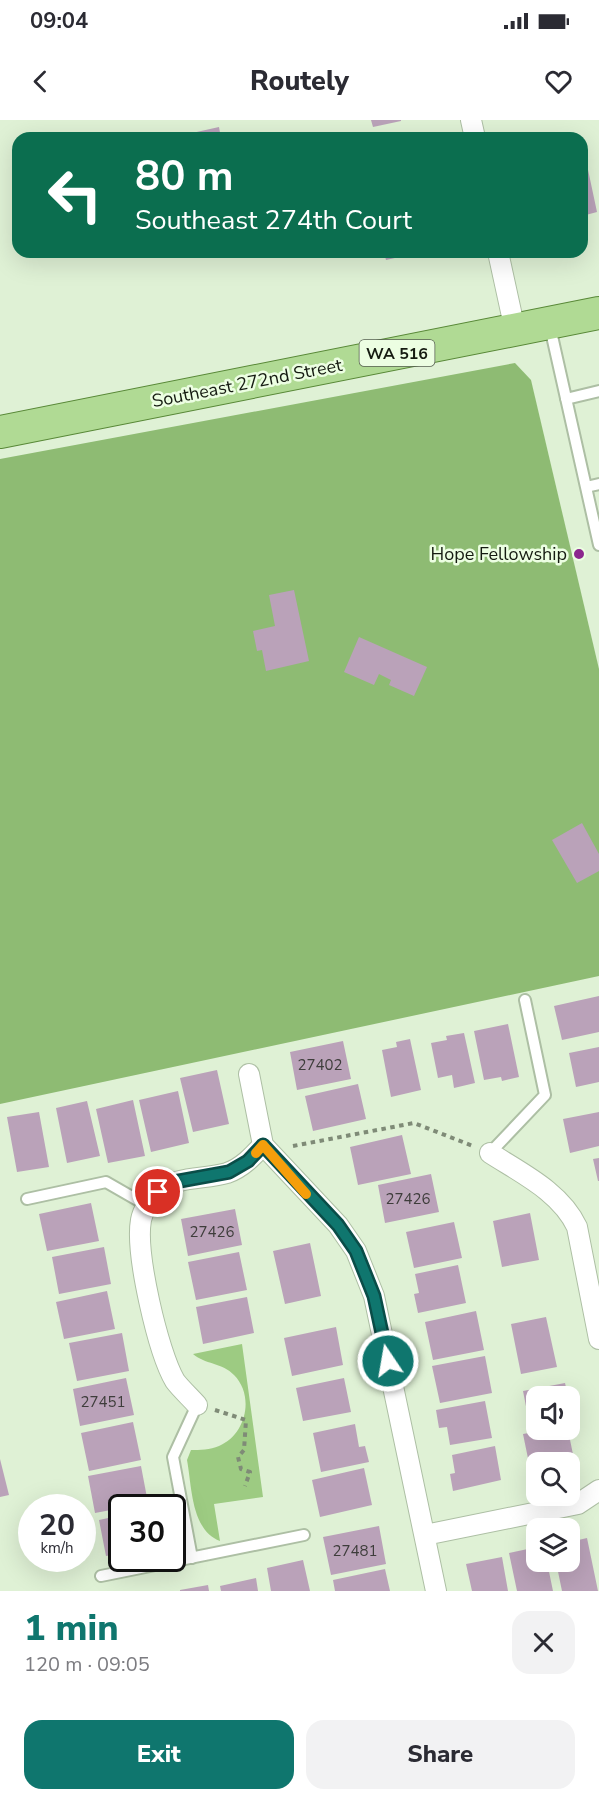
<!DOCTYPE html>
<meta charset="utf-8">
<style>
body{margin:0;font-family:"Nunito Sans",sans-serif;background:#f2f2f3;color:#2b2b33;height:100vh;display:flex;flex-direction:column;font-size:22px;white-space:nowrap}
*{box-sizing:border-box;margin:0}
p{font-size:20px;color:#7c7c81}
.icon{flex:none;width:33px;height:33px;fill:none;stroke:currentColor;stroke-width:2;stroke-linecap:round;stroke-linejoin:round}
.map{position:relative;height:1471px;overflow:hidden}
.sheet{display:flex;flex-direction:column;background:#fff;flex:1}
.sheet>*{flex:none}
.guide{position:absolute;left:12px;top:12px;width:576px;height:126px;border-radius:18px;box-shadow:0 6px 24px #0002;background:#0b6e4f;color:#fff;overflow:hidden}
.tools{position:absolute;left:526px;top:1266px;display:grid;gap:12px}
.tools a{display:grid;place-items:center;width:54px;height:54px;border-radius:12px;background:#fff;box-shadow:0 6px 24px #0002;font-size:30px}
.speed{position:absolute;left:18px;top:1374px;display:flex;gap:12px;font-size:30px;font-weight:700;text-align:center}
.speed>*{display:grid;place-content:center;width:78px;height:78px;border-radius:50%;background:#fff;box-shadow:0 6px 24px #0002;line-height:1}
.speed small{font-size:15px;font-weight:400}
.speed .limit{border:3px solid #111;border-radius:9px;background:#fff;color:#111}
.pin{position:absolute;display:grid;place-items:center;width:51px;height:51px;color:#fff;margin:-26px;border:3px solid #fff;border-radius:50%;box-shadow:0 2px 6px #0007}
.me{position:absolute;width:66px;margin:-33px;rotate:348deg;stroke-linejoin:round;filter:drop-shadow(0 0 4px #0008)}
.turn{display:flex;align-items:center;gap:21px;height:126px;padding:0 24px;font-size:27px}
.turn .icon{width:78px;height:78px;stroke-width:2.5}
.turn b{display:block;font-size:42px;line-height:51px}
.round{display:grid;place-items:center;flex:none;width:63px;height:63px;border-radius:18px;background:#f2f2f3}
.overview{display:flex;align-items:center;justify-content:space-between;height:102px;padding:0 24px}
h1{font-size:36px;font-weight:800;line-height:45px;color:#0f766e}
.primary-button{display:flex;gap:12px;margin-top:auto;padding:12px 24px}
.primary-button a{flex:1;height:69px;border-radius:18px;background:#0f766e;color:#fff;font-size:24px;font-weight:800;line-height:69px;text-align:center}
.primary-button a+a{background:#f2f2f3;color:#2b2b33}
.status{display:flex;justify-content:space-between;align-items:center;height:42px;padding:0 30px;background:#fff;direction:ltr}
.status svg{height:16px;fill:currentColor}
header{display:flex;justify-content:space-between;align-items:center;height:78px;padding:0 24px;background:#fff;font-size:27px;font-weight:800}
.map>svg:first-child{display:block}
</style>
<div class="status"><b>09:04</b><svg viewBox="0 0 49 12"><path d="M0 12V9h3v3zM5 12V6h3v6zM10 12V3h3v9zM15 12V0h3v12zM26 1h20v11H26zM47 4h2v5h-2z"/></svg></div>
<header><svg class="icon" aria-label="back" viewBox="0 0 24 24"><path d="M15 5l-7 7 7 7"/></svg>Routely<svg class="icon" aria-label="heart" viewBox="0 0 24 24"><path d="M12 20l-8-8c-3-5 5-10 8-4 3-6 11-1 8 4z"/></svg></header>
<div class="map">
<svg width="599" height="1471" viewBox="0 0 599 1471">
<rect width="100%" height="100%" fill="#dff1d5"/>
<!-- green -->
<path fill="#9dcb82" d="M 242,1224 L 263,1377 L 214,1384 L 220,1421 C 191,1410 192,1367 187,1340 L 191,1330 C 200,1330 210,1330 219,1326 C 246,1315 255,1276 234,1255 C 223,1243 204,1244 193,1234 Z"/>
<!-- forest -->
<path fill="#8ebb73" d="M 515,243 L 531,260 L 599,549 L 599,856 L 0,984 L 0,339 Z"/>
<!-- building -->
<path fill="#baa2b9" d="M 371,0 L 401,0 L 401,1 L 373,7 Z
M 219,7 L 221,18 L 174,18 L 174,17 Z
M 587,45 L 597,92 L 582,96 L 582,46 Z
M 384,132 L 417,132 L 417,133 L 386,140 Z
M 294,470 L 309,541 L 266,551 L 262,530 L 257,531 L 253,511 L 275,506 L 269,475 Z
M 359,517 L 427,547 L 414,576 L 389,565 L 391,560 L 379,554 L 374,565 L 344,552 Z
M 582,703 L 599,734 L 599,751 L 577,763 L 552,720 Z
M 599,876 L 599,912 L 562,920 L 554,886 Z
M 508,904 L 519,957 L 502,961 L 501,957 L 484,960 L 474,911 Z
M 464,913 L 475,963 L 454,968 L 452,955 L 438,958 L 431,923 L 447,920 L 446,916 Z
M 410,919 L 421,970 L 391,977 L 382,930 L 397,927 L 396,922 Z
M 343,921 L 351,959 L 297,970 L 290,932 Z
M 599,927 L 599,962 L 576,967 L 569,933 Z
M 217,950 L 229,1004 L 193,1012 L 180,958 Z
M 358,964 L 366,999 L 313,1011 L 305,976 Z
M 178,971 L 189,1023 L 151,1032 L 139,980 Z
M 133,980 L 145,1036 L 108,1043 L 96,989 Z
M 87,981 L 100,1036 L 67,1043 L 56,988 Z
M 39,992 L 49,1047 L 17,1052 L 7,997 Z
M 599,992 L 599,1026 L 570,1033 L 563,999 Z
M 402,1015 L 411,1054 L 358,1065 L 350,1027 Z
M 599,1038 L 599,1061 L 598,1061 L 593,1039 Z
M 431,1054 L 439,1092 L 385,1103 L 378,1065 Z
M 91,1083 L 99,1121 L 47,1131 L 39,1094 Z
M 235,1089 L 242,1125 L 188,1136 L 181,1099 Z
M 530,1093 L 539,1140 L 502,1147 L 493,1101 Z
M 454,1102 L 462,1138 L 414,1148 L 406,1112 Z
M 310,1123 L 321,1176 L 285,1184 L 273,1131 Z
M 104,1127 L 111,1164 L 59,1174 L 52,1137 Z
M 239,1132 L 247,1170 L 196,1180 L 188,1142 Z
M 458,1145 L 466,1183 L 418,1193 L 414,1174 L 419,1173 L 415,1154 Z
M 107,1171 L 115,1209 L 64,1219 L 56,1182 Z
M 247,1177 L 254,1213 L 203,1224 L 196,1187 Z
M 476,1191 L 484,1230 L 433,1240 L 425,1202 Z
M 546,1197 L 557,1247 L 521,1254 L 511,1204 Z
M 336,1207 L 343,1245 L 292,1256 L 284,1218 Z
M 122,1213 L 129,1251 L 77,1261 L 69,1223 Z
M 485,1236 L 492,1273 L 440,1283 L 432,1246 Z
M 126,1258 L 134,1295 L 80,1306 L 73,1269 Z
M 344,1258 L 351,1292 L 303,1301 L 296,1268 Z
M 565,1263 L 568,1276 L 537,1276 L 537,1306 L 530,1307 L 523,1271 Z
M 485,1281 L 492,1318 L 450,1325 L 447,1307 L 439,1308 L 436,1290 Z
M 133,1302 L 141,1340 L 89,1351 L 81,1313 Z
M 355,1304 L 359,1327 L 365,1326 L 369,1342 L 321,1352 L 313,1313 Z
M 546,1310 L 568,1310 L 575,1344 L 537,1342 L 537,1351 L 531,1353 L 523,1314 Z
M 495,1326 L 501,1360 L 453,1371 L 450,1354 L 455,1353 L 452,1335 Z
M 0,1339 L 9,1375 L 0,1377 Z
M 141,1346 L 148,1383 L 95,1393 L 88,1356 Z
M 364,1348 L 372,1385 L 320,1397 L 312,1360 Z
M 122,1395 L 122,1433 L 106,1436 L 99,1400 Z
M 379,1406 L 386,1444 L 331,1455 L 323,1417 Z
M 587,1418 L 598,1471 L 562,1471 L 556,1442 L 570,1442 L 570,1422 Z
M 537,1427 L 537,1442 L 547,1442 L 553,1471 L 517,1471 L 509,1433 Z
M 502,1437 L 508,1471 L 472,1471 L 466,1444 Z
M 303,1440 L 310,1471 L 271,1471 L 267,1448 Z
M 385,1449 L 390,1471 L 335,1471 L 333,1460 Z
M 256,1458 L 258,1471 L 221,1471 L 220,1466 Z
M 208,1465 L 209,1471 L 180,1471 L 180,1470 Z"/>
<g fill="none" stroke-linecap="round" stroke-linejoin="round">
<!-- service casing -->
<g stroke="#adbfa4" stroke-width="14">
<path id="service" d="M 550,207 L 599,425
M 566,279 L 599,271
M 586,367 L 599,364
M 490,1033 L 545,975 L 525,880
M 27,1079 L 106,1062 L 146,1085
M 192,1438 L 173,1337 L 197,1285
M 101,1456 L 304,1415"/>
</g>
<!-- minor casing -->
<g stroke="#adbfa4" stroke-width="22">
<path id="minor" d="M 471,0 L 475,18
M 498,132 L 515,210
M 249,954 L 263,1025 L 338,1105 L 356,1131 L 374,1176 L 436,1471
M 490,1033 C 521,1053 561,1072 577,1107 L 599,1219
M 197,1285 C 190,1277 181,1269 175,1261 C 158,1232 135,1133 141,1100 C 143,1090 150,1079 157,1073 C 176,1055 204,1060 227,1053 C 242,1048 253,1036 263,1025
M 425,1415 L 578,1384 L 599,1370"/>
</g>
<!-- primary casing -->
<g stroke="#588837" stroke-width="34">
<path id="primary" d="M 0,312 L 599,193"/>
</g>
<!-- path -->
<path stroke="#7f8b77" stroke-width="4" stroke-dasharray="4.5 4.5" stroke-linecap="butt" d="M 293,1026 L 414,1003 L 473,1026
M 215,1290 L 246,1300 L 244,1330 L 238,1337 L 241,1349 L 250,1352 L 245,1366"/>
<!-- service -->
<use href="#service" stroke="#fff" stroke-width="10"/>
<!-- minor -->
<use href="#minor" stroke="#fff" stroke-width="20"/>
<!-- primary -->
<use href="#primary" stroke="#b0da94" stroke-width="32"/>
</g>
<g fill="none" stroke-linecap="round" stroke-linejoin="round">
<!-- route casing -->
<g stroke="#0a4d48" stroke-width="15">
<path id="route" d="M 158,1072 L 174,1062 L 229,1052 L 248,1041 L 263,1025 L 338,1105 L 356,1131 L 374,1176 L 388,1241"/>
</g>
<!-- route -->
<use href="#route" stroke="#0f766e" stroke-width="10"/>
<!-- slow -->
<path stroke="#f59e0b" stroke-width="10" d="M 256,1033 L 263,1025 L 306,1074"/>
</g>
<!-- markers -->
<circle fill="#8c278e" stroke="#ecfee2" stroke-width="2" cx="579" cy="434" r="6"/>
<g text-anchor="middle" stroke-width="5" stroke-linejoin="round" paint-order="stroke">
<!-- number labels -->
<g font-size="15" fill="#3e3d3b">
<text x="320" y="950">27402</text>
<text x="408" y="1084">27426</text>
<text x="212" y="1117">27426</text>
<text x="103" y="1287">27451</text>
<text x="355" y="1436">27481</text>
</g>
<!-- shield labels -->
<rect fill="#ecfee2" stroke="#565f50" stroke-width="1.5" x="359.5" y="220" width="75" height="26" rx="4.5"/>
<g font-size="16" font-weight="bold" fill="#151b11">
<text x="397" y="239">WA 516</text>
</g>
<!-- street labels -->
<g font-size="18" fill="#151b11" stroke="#ecfee2">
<text transform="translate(247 263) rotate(-11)" y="6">Southeast 272nd Street</text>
</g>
<!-- poi labels -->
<g font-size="18" fill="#151b11" stroke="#ecfee2" text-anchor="end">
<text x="567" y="440">Hope Fellowship</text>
</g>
</g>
</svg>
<div class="tools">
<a><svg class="icon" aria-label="sound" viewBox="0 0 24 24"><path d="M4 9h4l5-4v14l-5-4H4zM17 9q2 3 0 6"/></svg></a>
<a><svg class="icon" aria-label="search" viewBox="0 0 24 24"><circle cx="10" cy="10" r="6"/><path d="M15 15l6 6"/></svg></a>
<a><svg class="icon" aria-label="layers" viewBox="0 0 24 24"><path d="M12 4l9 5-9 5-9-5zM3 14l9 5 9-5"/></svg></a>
</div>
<div class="speed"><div>20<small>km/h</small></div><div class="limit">30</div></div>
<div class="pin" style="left:158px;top:1072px;background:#d93025"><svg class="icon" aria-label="arrive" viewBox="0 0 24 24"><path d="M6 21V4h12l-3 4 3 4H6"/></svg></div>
<svg class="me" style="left:388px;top:1241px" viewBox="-20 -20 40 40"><circle r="17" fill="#0f766e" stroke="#fff" stroke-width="3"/><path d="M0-11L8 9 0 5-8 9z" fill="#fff"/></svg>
<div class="guide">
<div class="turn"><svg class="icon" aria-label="left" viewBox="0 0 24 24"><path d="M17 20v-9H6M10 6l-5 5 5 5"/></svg><div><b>80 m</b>Southeast 274th Court</div></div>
</div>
</div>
<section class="sheet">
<div class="overview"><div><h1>1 min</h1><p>120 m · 09:05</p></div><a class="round"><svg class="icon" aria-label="close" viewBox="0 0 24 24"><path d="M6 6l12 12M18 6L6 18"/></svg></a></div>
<div class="primary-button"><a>Exit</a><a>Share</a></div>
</section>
